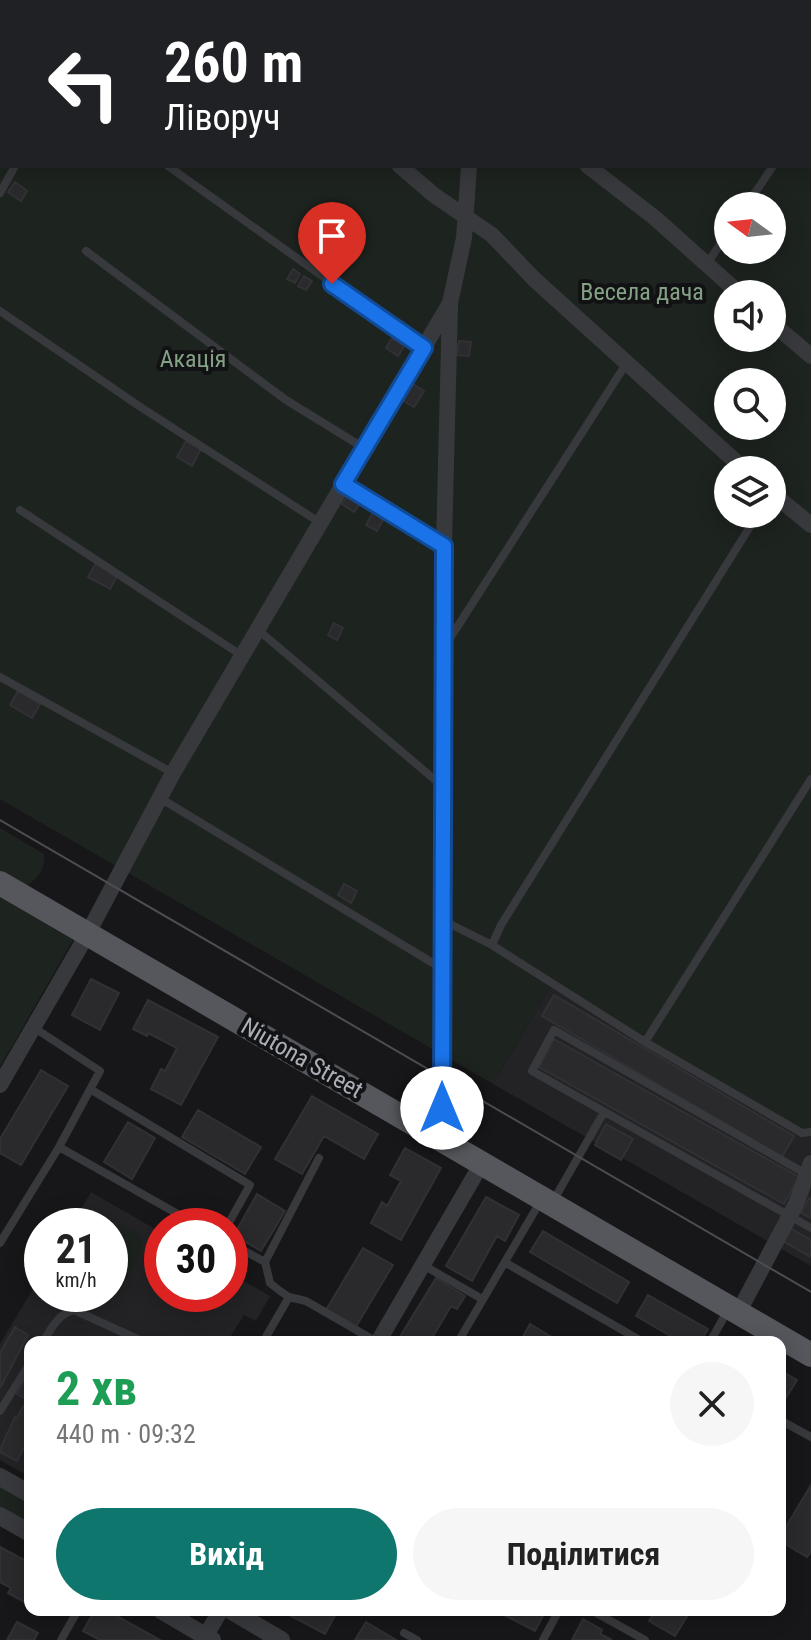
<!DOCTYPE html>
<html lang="uk">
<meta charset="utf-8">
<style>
body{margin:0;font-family:"Roboto Condensed",sans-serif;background:#f6f6f6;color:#222;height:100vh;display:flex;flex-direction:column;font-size:30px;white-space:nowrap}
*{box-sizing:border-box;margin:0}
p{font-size:26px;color:#767676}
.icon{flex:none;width:44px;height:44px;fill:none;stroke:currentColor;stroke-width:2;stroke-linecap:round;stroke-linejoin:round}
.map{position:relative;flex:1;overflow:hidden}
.panel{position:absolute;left:24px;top:1336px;width:762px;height:280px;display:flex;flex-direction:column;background:#fff;border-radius:16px;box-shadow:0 4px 20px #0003}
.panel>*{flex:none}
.banner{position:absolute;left:0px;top:0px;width:812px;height:168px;box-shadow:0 4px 20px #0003;background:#202124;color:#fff;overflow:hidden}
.needle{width:52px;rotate:285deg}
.tools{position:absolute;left:714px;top:192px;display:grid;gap:16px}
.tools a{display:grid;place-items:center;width:72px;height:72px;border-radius:50%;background:#fff;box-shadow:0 4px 20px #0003;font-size:40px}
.speed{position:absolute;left:24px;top:1208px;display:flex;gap:16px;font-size:40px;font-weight:700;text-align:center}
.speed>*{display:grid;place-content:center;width:104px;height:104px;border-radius:50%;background:#fff;box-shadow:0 4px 20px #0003;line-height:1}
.speed small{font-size:20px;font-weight:400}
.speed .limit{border:12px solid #d22;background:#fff;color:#111}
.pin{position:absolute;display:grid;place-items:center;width:68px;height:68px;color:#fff;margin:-82px -34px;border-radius:50% 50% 50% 0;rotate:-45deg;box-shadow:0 0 8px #0007}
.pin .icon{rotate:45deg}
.me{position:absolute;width:88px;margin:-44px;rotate:0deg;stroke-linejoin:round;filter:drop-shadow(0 0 6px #0008)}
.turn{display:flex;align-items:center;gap:28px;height:168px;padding:0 32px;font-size:36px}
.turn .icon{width:104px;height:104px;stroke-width:2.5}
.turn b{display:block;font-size:56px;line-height:68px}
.round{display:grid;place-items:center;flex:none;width:84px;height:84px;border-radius:42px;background:#f6f6f6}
.summary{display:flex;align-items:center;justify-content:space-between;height:136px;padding:0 32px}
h1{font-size:48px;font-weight:700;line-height:60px;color:#1e9e55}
.cta{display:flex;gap:16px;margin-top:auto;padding:16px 32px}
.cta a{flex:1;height:92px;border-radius:48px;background:#0f766e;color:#fff;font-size:32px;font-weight:700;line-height:92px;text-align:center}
.cta a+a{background:#f6f6f6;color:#222}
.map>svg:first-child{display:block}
</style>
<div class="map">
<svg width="811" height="1640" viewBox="0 0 811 1640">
<rect width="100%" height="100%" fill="#171719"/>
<!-- built -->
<path fill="#232326" d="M 550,987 L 811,1134 L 811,1266 L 493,1084 Z
M 91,1192 L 162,1233 L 162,1294 L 230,1294 L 230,1273 L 270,1296 L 256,1321 L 244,1315 L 227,1342 L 30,1342 L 30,1477 L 0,1460 L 0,1344 L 42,1274 L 42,1294 L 110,1294 L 110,1226 L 71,1226 Z"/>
<!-- green -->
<path fill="#1d231e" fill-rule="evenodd" d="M 0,0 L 811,0 L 811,1134 L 550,987 L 493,1084 L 0,799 ZM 2,2 L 810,2 L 810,166 L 2,166 ZM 728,206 L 772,206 L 772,250 L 728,250 ZM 728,294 L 772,294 L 772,338 L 728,338 ZM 728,382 L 772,382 L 772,426 L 728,426 ZM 728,470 L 772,470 L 772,514 L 728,514 Z
M 0,828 L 44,854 C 46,870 37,881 22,888 L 0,875 Z
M 0,897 L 73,940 L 0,1067 Z
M 119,1225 L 136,1231 C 139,1235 141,1237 141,1242 C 143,1251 137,1259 133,1266 C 125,1284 116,1307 93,1294 L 110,1294 L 110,1229 Z
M 0,1485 L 30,1502 L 30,1524 L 0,1507 Z"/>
<!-- building -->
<path fill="#2a2a2d" stroke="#313135" stroke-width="2" d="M 15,182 L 27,191 L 21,201 L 8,192 Z
M 293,269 L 300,274 L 295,283 L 287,279 Z
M 304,276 L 312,281 L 306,290 L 298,286 Z
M 392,338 L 404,346 L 398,356 L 386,348 Z
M 459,341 L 471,342 L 469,356 L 457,355 Z
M 410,382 L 424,391 L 414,407 L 400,399 Z
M 186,441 L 201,449 L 192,466 L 177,457 Z
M 349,494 L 361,502 L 354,512 L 342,504 Z
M 373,512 L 384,518 L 377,531 L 366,525 Z
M 96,563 L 118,575 L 110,589 L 88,577 Z
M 334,623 L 343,628 L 337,640 L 328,635 Z
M 18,691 L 40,704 L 32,718 L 10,705 Z
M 344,884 L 357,891 L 351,903 L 338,895 Z
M 91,979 L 119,993 L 100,1030 L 72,1015 Z
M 554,995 L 794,1136 L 782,1157 L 542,1016 Z
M 148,1000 L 218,1037 L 181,1105 L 151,1089 L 161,1069 L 165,1071 L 177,1048 L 148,1033 L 147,1036 L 133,1029 Z
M 554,1039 L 799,1177 L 784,1204 L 539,1067 Z
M 41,1070 L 68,1086 L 21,1165 L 0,1153 L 0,1139 Z
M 312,1096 L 378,1134 L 364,1159 L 324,1136 L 302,1174 L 275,1159 Z
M 198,1110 L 261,1147 L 245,1174 L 182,1137 Z
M 128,1122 L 155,1138 L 132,1179 L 104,1162 Z
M 606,1124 L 633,1139 L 621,1160 L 595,1145 Z
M 405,1148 L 441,1168 L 401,1240 L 371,1223 L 382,1202 L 387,1206 L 401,1181 L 390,1175 Z
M 257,1194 L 285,1211 L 261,1251 L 234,1235 Z
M 486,1197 L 519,1215 L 505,1241 L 497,1236 L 472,1281 L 446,1266 Z
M 809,1198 L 811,1199 L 811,1218 L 801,1213 Z
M 790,1228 L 811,1240 L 811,1257 L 783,1241 Z
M 543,1231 L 629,1282 L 617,1303 L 530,1252 Z
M 363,1248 L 393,1265 L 355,1328 L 326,1310 Z
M 436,1278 L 465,1296 L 457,1309 L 451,1306 L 432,1338 L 437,1342 L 401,1342 L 398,1340 Z
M 648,1295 L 708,1329 L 700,1342 L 681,1342 L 636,1316 Z
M 530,1324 L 560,1342 L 520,1342 Z
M 15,1327 L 28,1335 L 0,1388 L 0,1353 Z
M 30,1370 L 30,1443 L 27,1442 L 17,1461 L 0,1452 L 0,1449 L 15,1417 L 17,1418 L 27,1400 L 17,1394 Z
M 780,1370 L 797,1380 L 784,1401 L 780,1398 Z
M 811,1485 L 811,1552 L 807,1557 L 780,1541 L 780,1537 Z
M 0,1547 L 30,1563 L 30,1605 L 8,1593 L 11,1588 L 0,1582 Z
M 95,1610 L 106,1610 L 160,1640 L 100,1640 L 83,1631 Z
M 280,1610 L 338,1610 L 325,1634 Z
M 494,1610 L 546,1610 L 535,1631 Z
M 656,1610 L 691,1610 L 675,1636 L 649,1621 Z
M 583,1619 L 602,1630 L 600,1634 L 612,1640 L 572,1640 Z
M 17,1622 L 38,1633 L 34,1640 L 7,1640 Z
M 366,1622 L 396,1640 L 355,1640 Z"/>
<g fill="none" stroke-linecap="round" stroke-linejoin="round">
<!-- service -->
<path stroke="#38393d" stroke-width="8" d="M 103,2 L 104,0
M 713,2 L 715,0
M 810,111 L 811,109
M 168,166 L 423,348
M 0,193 L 15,166
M 746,206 L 773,166
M 86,251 L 286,400 L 364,448
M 707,264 L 728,232
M 0,311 L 139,406 L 319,522
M 343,484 L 443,546
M 20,510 L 241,655
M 758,514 L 501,925 L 492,945 L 645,1042 L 802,1133 L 811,1132
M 257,629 L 441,785
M 445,646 L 626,364
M 0,677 L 173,773
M 160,798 L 441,968
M 442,920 L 492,945
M 33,1027 L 100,1071 L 59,1147 L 199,1226
M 645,1042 L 811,779
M 90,1089 L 250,1185 L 227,1226
M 808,1175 L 554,1030 L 532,1071 L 811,1228
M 552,1203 L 604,1112
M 0,1243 L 59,1147
M 230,1243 L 265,1262 L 270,1283 L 280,1291 L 289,1297 L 306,1301 L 377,1342
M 265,1262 L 319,1158
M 506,1263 L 643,1342
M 423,1265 L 482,1299
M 43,1342 C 51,1329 58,1314 74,1310 L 144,1342
M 263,1342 L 289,1297
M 458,1342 L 540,1202
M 710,1342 L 729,1308
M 0,1411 L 30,1363
M 780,1420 L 811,1437
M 591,1610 L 645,1640
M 404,1633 L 417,1640
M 61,1640 L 78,1610
M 543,1640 L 559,1610"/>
<!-- minor -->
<path stroke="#38393d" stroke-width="16" d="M 213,0 L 215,2
M 396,0 L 398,2
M 478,2 L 478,0
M 400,166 L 434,195 L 492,235 L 534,279 L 745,470
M 588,166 L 655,218 L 740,294
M 772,323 L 811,356
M 772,493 L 811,525
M 0,1085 L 88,933 L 173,773 L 450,303 L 464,238 L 469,166
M 442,1140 L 442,624 L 450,305
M 738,1313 L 796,1204 L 811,1163
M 378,1342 L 482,1163
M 203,1640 L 221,1610"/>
<!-- tertiary -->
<path stroke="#38393d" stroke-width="18" d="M 0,1477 L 30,1494
M 0,1516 L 30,1533
M 161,1610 L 212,1640
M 230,1610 L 281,1640"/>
<!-- primary -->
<path stroke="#55575c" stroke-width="24" d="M 0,883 L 811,1355"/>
<!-- tram -->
<path stroke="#4c4d52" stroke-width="2" d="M 0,820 L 811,1292"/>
</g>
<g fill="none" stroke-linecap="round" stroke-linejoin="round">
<!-- route casing -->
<g stroke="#114b97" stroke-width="20">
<path id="route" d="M 332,284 L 424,348 L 343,484 L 444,546 L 442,1108"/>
</g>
<!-- route -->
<use href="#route" stroke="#1a73e8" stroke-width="14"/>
</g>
<g text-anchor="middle" stroke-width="8" stroke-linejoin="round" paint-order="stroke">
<!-- park labels -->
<g font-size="24" fill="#83a184" stroke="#121214">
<text x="642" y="300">Весела дача</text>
<text x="193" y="367">Акація</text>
</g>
<!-- street labels -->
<g font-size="24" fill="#aaafb7" stroke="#121214">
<text transform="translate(302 1058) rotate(30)" y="8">Niutona Street</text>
</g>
</g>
</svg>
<div class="tools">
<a><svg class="needle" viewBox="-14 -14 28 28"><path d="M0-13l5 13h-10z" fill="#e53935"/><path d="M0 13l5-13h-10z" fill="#767676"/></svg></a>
<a><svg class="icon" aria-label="sound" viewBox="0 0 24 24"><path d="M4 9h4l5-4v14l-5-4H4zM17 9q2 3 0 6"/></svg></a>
<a><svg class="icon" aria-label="search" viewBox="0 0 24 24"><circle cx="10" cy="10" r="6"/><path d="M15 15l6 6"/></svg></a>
<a><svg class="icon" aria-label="layers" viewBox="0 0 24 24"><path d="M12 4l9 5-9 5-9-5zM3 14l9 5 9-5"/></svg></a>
</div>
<div class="speed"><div>21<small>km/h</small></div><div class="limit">30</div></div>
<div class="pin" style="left:332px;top:284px;background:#d93025"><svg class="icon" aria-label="arrive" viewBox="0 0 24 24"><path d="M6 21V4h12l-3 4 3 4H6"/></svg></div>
<svg class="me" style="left:442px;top:1108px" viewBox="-20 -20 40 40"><circle r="19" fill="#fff"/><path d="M0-13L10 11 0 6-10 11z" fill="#1a73e8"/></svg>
<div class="banner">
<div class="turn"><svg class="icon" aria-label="left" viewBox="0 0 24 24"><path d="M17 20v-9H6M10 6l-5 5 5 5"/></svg><div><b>260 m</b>Ліворуч</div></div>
</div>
<section class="panel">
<div class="summary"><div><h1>2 хв</h1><p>440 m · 09:32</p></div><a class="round"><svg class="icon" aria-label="close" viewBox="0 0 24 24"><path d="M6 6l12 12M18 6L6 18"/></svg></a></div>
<div class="cta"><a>Вихід</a><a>Поділитися</a></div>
</section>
</div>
